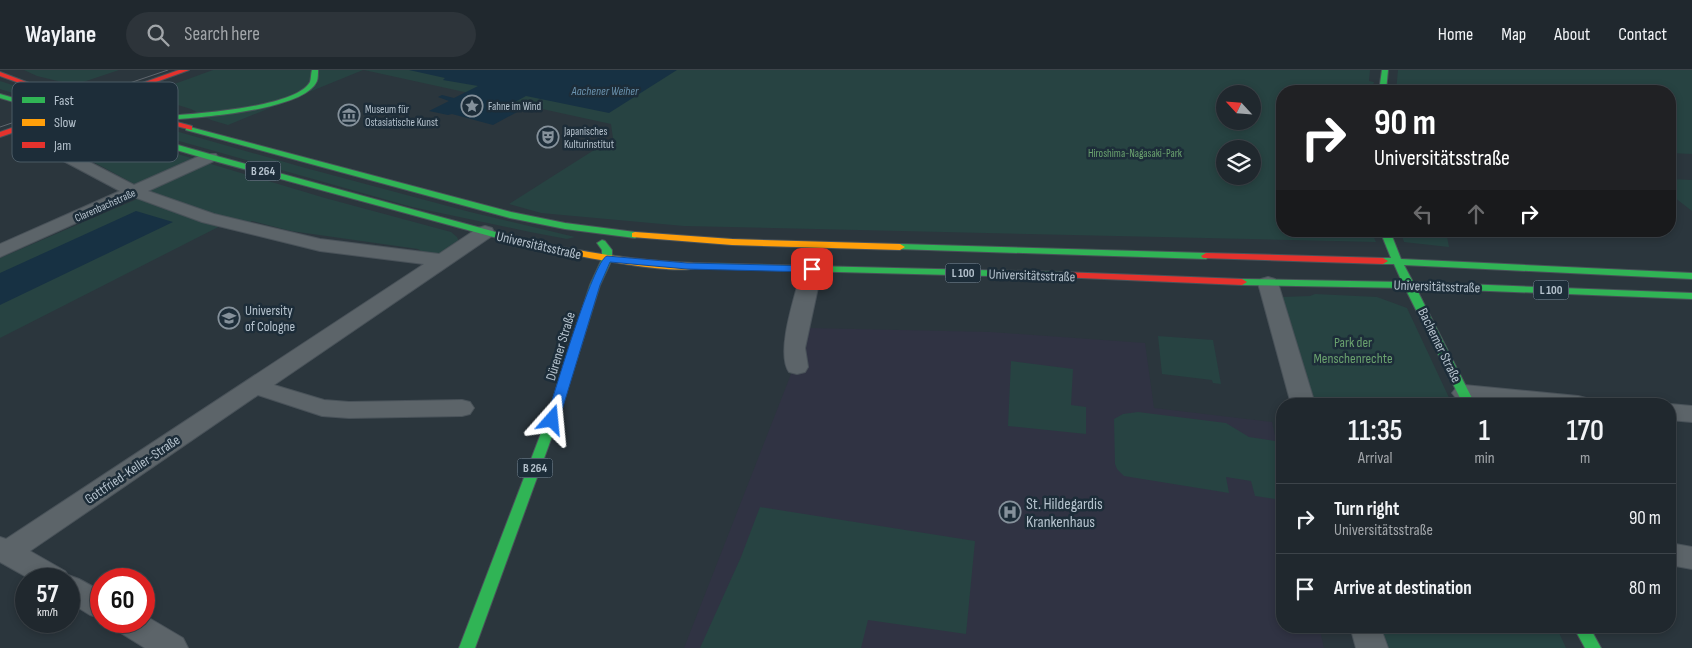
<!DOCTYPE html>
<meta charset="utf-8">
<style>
body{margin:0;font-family:"Sofia Sans Condensed",sans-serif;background:#2d343a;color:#f1f3f6;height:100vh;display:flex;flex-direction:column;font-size:19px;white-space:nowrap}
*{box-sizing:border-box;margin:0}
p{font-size:16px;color:#a2a6aa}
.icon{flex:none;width:28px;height:28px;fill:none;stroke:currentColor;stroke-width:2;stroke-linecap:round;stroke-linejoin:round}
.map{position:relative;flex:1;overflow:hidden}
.panel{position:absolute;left:1276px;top:328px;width:400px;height:235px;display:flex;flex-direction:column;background:#20282e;border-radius:20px;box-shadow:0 2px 8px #0003,0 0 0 1px #3d444a}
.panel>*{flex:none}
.hud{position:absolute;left:1276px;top:15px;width:400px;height:152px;border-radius:20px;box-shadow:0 2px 8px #0003,0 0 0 1px #3d444a;background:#202124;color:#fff;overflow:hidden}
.needle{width:32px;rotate:296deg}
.tools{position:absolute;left:1216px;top:15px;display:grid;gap:10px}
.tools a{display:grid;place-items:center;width:45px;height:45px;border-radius:50%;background:#20282e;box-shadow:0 2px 8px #0003,0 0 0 1px #3d444a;font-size:25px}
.speed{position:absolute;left:15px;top:498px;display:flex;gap:10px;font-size:25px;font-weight:700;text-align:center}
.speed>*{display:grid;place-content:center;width:65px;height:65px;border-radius:50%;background:#20282e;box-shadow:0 2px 8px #0003,0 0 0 1px #3d444a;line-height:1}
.speed small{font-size:12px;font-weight:400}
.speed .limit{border:8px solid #d22;background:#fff;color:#111}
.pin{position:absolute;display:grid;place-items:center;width:42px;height:42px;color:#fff;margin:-21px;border-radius:10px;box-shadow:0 2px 8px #0006}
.me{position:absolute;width:55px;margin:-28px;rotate:18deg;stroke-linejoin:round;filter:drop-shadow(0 0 4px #0008)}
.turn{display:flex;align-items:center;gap:18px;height:105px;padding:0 15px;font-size:22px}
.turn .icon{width:65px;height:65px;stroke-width:2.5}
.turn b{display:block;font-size:35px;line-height:42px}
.lanes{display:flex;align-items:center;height:48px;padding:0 15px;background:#0003;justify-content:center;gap:25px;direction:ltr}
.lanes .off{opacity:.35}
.eta{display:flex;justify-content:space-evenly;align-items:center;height:85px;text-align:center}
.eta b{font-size:30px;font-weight:600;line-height:35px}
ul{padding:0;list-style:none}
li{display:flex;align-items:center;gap:15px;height:70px;padding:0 15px;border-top:1px solid #3d444a}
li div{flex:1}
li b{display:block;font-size:19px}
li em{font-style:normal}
header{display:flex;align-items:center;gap:30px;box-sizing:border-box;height:70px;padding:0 25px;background:#20282e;border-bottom:1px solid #3d444a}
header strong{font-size:24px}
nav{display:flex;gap:28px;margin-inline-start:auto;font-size:18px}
.search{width:350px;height:45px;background:#2d343a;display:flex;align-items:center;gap:12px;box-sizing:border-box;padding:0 18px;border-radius:28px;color:#a2a6aa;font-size:19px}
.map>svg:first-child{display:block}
</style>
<header>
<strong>Waylane</strong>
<div class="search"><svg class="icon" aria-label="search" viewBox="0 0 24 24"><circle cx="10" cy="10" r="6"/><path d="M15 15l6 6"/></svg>Search here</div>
<nav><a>Home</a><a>Map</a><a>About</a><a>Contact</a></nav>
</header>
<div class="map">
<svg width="1692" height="578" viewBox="0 0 1692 578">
<rect width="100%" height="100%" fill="#2b363d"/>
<!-- medical -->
<path fill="#303343" d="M 809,258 L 991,262 L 1145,273 L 1154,338 L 1272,352 L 1282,396 L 1282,556 L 1319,556 L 1324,578 L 684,578 Z"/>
<!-- green -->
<path fill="#274342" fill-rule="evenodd" d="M 24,0 L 119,0 L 74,15 L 37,6 Z
M 213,0 L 363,0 L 228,55 L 211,50 L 191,39 L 144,25 Z
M 364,0 L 1370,0 L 1369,11 L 1374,12 L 1371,21 L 1282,21 L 1282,161 L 1371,161 L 1376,172 L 684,156 L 541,143 L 509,134 L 613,68 L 611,54 ZM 1225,24 L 1252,24 L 1252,51 L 1225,51 ZM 1225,79 L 1252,79 L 1252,106 L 1225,106 Z
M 1398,0 L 1692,0 L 1692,84 L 1670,83 L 1670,21 L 1396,21 Z
M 0,11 L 44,25 L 32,29 L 3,20 L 0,19 Z
M 102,40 L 302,97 L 470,142 L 575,167 L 567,169 L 530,162 L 412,137 L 87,45 Z
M 68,59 L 94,60 L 117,65 L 114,67 C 122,70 133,76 141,73 L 325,128 L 451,162 L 457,167 L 459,172 C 445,182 434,190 418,179 L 291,161 L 252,151 L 249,153 L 232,150 L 0,268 L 0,188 L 151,123 L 43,65 Z
M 1670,109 L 1692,110 L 1692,141 L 1670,124 Z
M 1400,161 L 1446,161 L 1449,177 L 1404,172 Z
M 1315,224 L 1377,227 L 1407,238 L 1452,334 L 1312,334 L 1282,227 L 1310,226 Z
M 1158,266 L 1213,270 L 1221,314 L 1213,313 L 1212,310 L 1162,304 Z
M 1011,291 L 1073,299 L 1071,335 L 1086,337 L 1086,364 L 1008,356 Z
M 1138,342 L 1226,353 L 1249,367 L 1282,372 L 1282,430 L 1255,426 L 1251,411 L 1226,407 L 1229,423 L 1124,406 L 1117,399 L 1115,394 L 1114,349 L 1123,344 Z
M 760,437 L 975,471 L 966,564 L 868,550 L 861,578 L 700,578 L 741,487 Z
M 1376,556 L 1556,556 L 1566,578 L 1382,578 Z"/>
<!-- water -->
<path fill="#173143" d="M 409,0 L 677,0 L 609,43 L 526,26 L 515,32 L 530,35 L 493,55 L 452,44 L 448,45 L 429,41 L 449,31 L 438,27 L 442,25 L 454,28 L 478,16 L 443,10 L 445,8 Z
M 136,141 L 173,152 L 0,235 L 0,203 Z"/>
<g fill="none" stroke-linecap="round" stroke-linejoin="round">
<!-- street casing -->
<g stroke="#495259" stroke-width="2">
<path id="street" d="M 31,56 L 36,58 L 39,66 L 134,115 L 204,84 L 216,84 L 218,87 L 216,90 L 148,121 L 214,144 L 320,169 L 439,184 L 478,158 L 485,156 L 492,158 L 494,162 L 492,166 L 274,315 L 324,330 L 349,332 L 462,330 L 470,332 L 474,338 L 470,344 L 462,346 L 349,348 L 322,346 L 258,325 L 30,481 L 65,501 L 68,505 L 79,509 L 101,521 L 101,548 L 90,545 L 69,532 L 69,509 L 30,509 L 0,492 L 0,467 L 6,469 L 424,194 L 320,181 L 202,152 L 134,127 L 0,187 L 0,174 L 120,121 L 26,71 L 23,61 L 26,58 Z
M 812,193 L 819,195 L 822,199 L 805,278 L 808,297 L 805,302 L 797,304 L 789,302 C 775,282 796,223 802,199 L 805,195 Z
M 1268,207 L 1275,209 L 1278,213 L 1315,334 L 1291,334 L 1258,213 L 1261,209 Z
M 1464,315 L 1578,326 L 1586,328 L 1590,334 L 1496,334 L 1456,328 L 1452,323 L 1456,318 Z
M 1670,334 L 1692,336 L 1692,352 L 1670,350 Z
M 1670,473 L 1692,477 L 1692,499 L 1670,495 Z
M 144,545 L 183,568 L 188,578 L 145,578 L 116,560 L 112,551 L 144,551 Z
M 1350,556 L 1380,556 L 1388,578 L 1356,578 Z"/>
</g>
<!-- fast casing -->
<g stroke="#495259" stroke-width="2">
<path id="fast" d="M 312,0 L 318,0 C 318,3 318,8 317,11 C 306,39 206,47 179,49 L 175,47 L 179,45 C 205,43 297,36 310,12 C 311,9 311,3 312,0 Z
M 1382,0 L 1388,0 L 1386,21 L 1379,21 Z
M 0,24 L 213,85 L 503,164 L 505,166 L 503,168 L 497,168 L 207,89 L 0,28 Z
M 186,56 L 511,142 L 565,153 L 635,162 L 640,165 L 635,168 L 565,159 L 510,148 L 186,60 Z
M 1380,161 L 1390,161 L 1401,189 L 1692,203 L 1692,209 L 1404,195 L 1413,212 L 1692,223 L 1692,229 L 1416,218 L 1475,334 L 1463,334 L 1405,218 L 1242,215 L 1237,212 L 1242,209 L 1402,212 L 1394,194 L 1383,194 L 1378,191 L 1383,188 L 1391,188 Z
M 602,170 L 605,171 L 612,180 L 612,189 L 600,215 L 558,350 L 475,578 L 459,578 L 546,350 L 590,215 L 602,189 L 602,180 L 597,173 Z
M 900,174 L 1206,183 L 1211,186 L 1206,189 L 897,179 L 897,175 Z
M 694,193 L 1062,202 L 1067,205 L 1062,208 L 691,198 L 689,196 L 691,194 Z
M 1573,556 L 1589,556 L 1601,578 L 1585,578 Z"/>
</g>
<!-- slow casing -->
<g stroke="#495259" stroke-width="2">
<path id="slow" d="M 635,162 L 732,169 L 900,174 L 905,177 L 900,180 L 732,175 L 632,167 L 632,163 Z
M 500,163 C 564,179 628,191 694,193 L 699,196 C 682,211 525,175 497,168 L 497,164 Z"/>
</g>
<!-- jam casing -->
<g stroke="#495259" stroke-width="2">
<path id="jam" d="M 179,0 L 189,0 L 101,32 L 192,56 L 192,60 L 94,35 L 0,67 L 0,62 L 86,32 L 25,15 L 0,6 L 0,2 L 29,13 L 94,30 Z
M 1206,183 L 1383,188 L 1388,191 L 1383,194 L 1203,188 L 1201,186 Z
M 1062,202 L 1242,209 L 1247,212 L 1242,215 L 1058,207 L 1057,205 L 1058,203 Z"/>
</g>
<!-- street -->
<use href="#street" fill="#5c6469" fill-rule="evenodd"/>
<!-- fast -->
<use href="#fast" fill="#30b455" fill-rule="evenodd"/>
<!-- slow -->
<use href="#slow" fill="#ff9f0a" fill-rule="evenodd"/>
<!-- jam -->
<use href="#jam" fill="#e5322d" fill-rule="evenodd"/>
<!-- tram -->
<path stroke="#5f676e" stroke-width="1" d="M 0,57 L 168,0"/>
</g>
<!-- route -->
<path fill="#1a73e8" stroke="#114b97" d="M 607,186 L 687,193 L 812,196 L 817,199 L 812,202 L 687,199 L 610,192 L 600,215 L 559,350 L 557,353 L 548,353 L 546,350 C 553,328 593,190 607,186 Z"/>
<!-- icons -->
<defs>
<g id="sight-ring" transform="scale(1.125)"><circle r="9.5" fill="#1d2d39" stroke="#85919b" stroke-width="1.5"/><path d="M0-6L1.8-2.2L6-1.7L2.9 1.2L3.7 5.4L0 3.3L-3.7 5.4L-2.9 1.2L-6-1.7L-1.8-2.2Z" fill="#85919b"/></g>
<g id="museum-ring" transform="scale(1.125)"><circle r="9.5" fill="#1d2d39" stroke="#85919b" stroke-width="1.5"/><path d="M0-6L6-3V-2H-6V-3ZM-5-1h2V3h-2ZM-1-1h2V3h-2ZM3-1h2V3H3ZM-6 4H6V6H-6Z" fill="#85919b"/></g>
<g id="theatre-ring" transform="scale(1.125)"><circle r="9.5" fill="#1d2d39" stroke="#85919b" stroke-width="1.5"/><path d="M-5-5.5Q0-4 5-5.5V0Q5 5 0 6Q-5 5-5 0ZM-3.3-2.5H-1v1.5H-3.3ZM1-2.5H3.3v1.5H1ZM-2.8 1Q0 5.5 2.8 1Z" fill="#85919b"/></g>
<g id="university-ring" transform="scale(1.125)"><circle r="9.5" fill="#1d2d39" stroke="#85919b" stroke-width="1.5"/><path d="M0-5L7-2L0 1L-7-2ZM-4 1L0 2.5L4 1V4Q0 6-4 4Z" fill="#85919b"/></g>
<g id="hospital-ring" transform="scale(1.125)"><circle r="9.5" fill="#1d2d39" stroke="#85919b" stroke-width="1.5"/><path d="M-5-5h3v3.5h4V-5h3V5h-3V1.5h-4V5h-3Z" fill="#85919b"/></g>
</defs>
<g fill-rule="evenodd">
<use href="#sight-ring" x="472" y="36"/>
<use href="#museum-ring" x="349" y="45"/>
<use href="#theatre-ring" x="548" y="67"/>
<use href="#university-ring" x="229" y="248"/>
<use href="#hospital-ring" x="1010" y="442"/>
</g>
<g text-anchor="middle" stroke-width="5" stroke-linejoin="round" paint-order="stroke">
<!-- far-poi labels -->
<g font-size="11" fill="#b5c2cd" stroke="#1d2d39" text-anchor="start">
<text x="488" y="40">Fahne im Wind</text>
<text x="365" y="43">Museum für<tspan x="365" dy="13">Ostasiatische Kunst</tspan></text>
<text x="564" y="65">Japanisches<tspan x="564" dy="13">Kulturinstitut</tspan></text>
</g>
<!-- far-park labels -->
<g font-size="11" fill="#6aa16e" stroke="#1d2d39">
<text x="1135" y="87">Hiroshima-Nagasaki-Park</text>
</g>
<!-- far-street labels -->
<g font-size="11" fill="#b5c2cd" stroke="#1d2d39">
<text transform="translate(105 135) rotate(-24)" y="4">Clarenbachstraße</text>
</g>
<!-- far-water labels -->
<g font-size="12" font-style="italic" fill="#6b93af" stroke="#1d2d39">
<text x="605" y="25">Aachener Weiher</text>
</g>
<!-- shield labels -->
<g fill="#1d2d39" stroke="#8795a1" stroke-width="1">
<rect x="245.5" y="91.5" width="35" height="19" rx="4"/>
<rect x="945.5" y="193.5" width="35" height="19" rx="4"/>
<rect x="1533.5" y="210.5" width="35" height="19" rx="4"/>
<rect x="517.5" y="388.5" width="35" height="19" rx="4"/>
</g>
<g font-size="12" font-weight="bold" fill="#b5c2cd">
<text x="263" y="105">B 264</text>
<text x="963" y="207">L 100</text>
<text x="1551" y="224">L 100</text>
<text x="535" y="402">B 264</text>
</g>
<!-- street labels -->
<g font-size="14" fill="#b5c2cd" stroke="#1d2d39">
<text transform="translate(539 175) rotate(13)" y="5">Universitätsstraße</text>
<text transform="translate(1032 205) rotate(2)" y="5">Universitätsstraße</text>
<text transform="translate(1437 216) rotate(2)" y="5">Universitätsstraße</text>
<text transform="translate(1440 275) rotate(64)" y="5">Bachemer Straße</text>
<text transform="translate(560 276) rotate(-73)" y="5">Dürener Straße</text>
<text transform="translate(132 399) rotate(-34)" y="5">Gottfried-Keller-Straße</text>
</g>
<!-- poi labels -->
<g font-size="14" fill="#b5c2cd" stroke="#1d2d39" text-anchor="start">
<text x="245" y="245">University<tspan x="245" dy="16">of Cologne</tspan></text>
</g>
<!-- park labels -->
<g font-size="14" fill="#6aa16e" stroke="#1d2d39">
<text x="1353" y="277">Park der<tspan x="1353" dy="16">Menschenrechte</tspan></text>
</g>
<!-- near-poi labels -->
<g font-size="16" fill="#b5c2cd" stroke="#1d2d39" text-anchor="start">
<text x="1026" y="439">St. Hildegardis<tspan x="1026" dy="18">Krankenhaus</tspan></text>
</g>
</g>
<!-- legend -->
<rect x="12" y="12" width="166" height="80" rx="8" fill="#1d2d39" stroke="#4b5a65" stroke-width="1"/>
<rect x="22" y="27" width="23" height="6" fill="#30b455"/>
<rect x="22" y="49" width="23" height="7" fill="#ff9f0a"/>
<rect x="22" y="72" width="23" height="6" fill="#e5322d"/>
<g font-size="14" fill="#b5c2cd">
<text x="54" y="35">Fast</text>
<text x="54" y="57">Slow</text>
<text x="54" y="80">Jam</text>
</g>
</svg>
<div class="tools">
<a><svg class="needle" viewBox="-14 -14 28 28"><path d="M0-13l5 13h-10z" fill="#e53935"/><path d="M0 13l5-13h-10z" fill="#a2a6aa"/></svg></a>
<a><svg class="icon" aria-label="layers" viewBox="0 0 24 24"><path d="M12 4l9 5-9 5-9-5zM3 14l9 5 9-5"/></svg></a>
</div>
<div class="speed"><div>57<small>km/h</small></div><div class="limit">60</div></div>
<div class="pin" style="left:812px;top:199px;background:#d93025"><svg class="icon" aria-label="arrive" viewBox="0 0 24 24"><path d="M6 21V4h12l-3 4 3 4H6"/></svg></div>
<svg class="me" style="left:552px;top:350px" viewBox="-20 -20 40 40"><path d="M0-17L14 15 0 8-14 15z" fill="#1a73e8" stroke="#fff" stroke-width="4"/></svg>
<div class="hud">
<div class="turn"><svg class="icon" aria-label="right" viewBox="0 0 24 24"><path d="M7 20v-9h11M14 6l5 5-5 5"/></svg><div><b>90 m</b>Universitätsstraße</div></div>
<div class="lanes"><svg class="icon off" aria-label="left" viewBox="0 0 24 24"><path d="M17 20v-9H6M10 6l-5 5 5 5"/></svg><svg class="icon off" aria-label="ahead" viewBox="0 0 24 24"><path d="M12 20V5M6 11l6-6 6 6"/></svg><svg class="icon" aria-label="right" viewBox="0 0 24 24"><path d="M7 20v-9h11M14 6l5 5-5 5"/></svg></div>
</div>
<section class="panel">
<div class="eta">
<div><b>11:35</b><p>Arrival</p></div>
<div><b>1</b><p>min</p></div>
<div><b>170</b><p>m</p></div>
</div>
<ul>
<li><svg class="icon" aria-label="right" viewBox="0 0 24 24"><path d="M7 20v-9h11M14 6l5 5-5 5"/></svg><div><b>Turn right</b><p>Universitätsstraße</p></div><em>90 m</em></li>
<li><svg class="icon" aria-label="arrive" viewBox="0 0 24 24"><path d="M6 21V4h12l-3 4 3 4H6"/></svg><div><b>Arrive at destination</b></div><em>80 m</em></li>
</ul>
</section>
</div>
